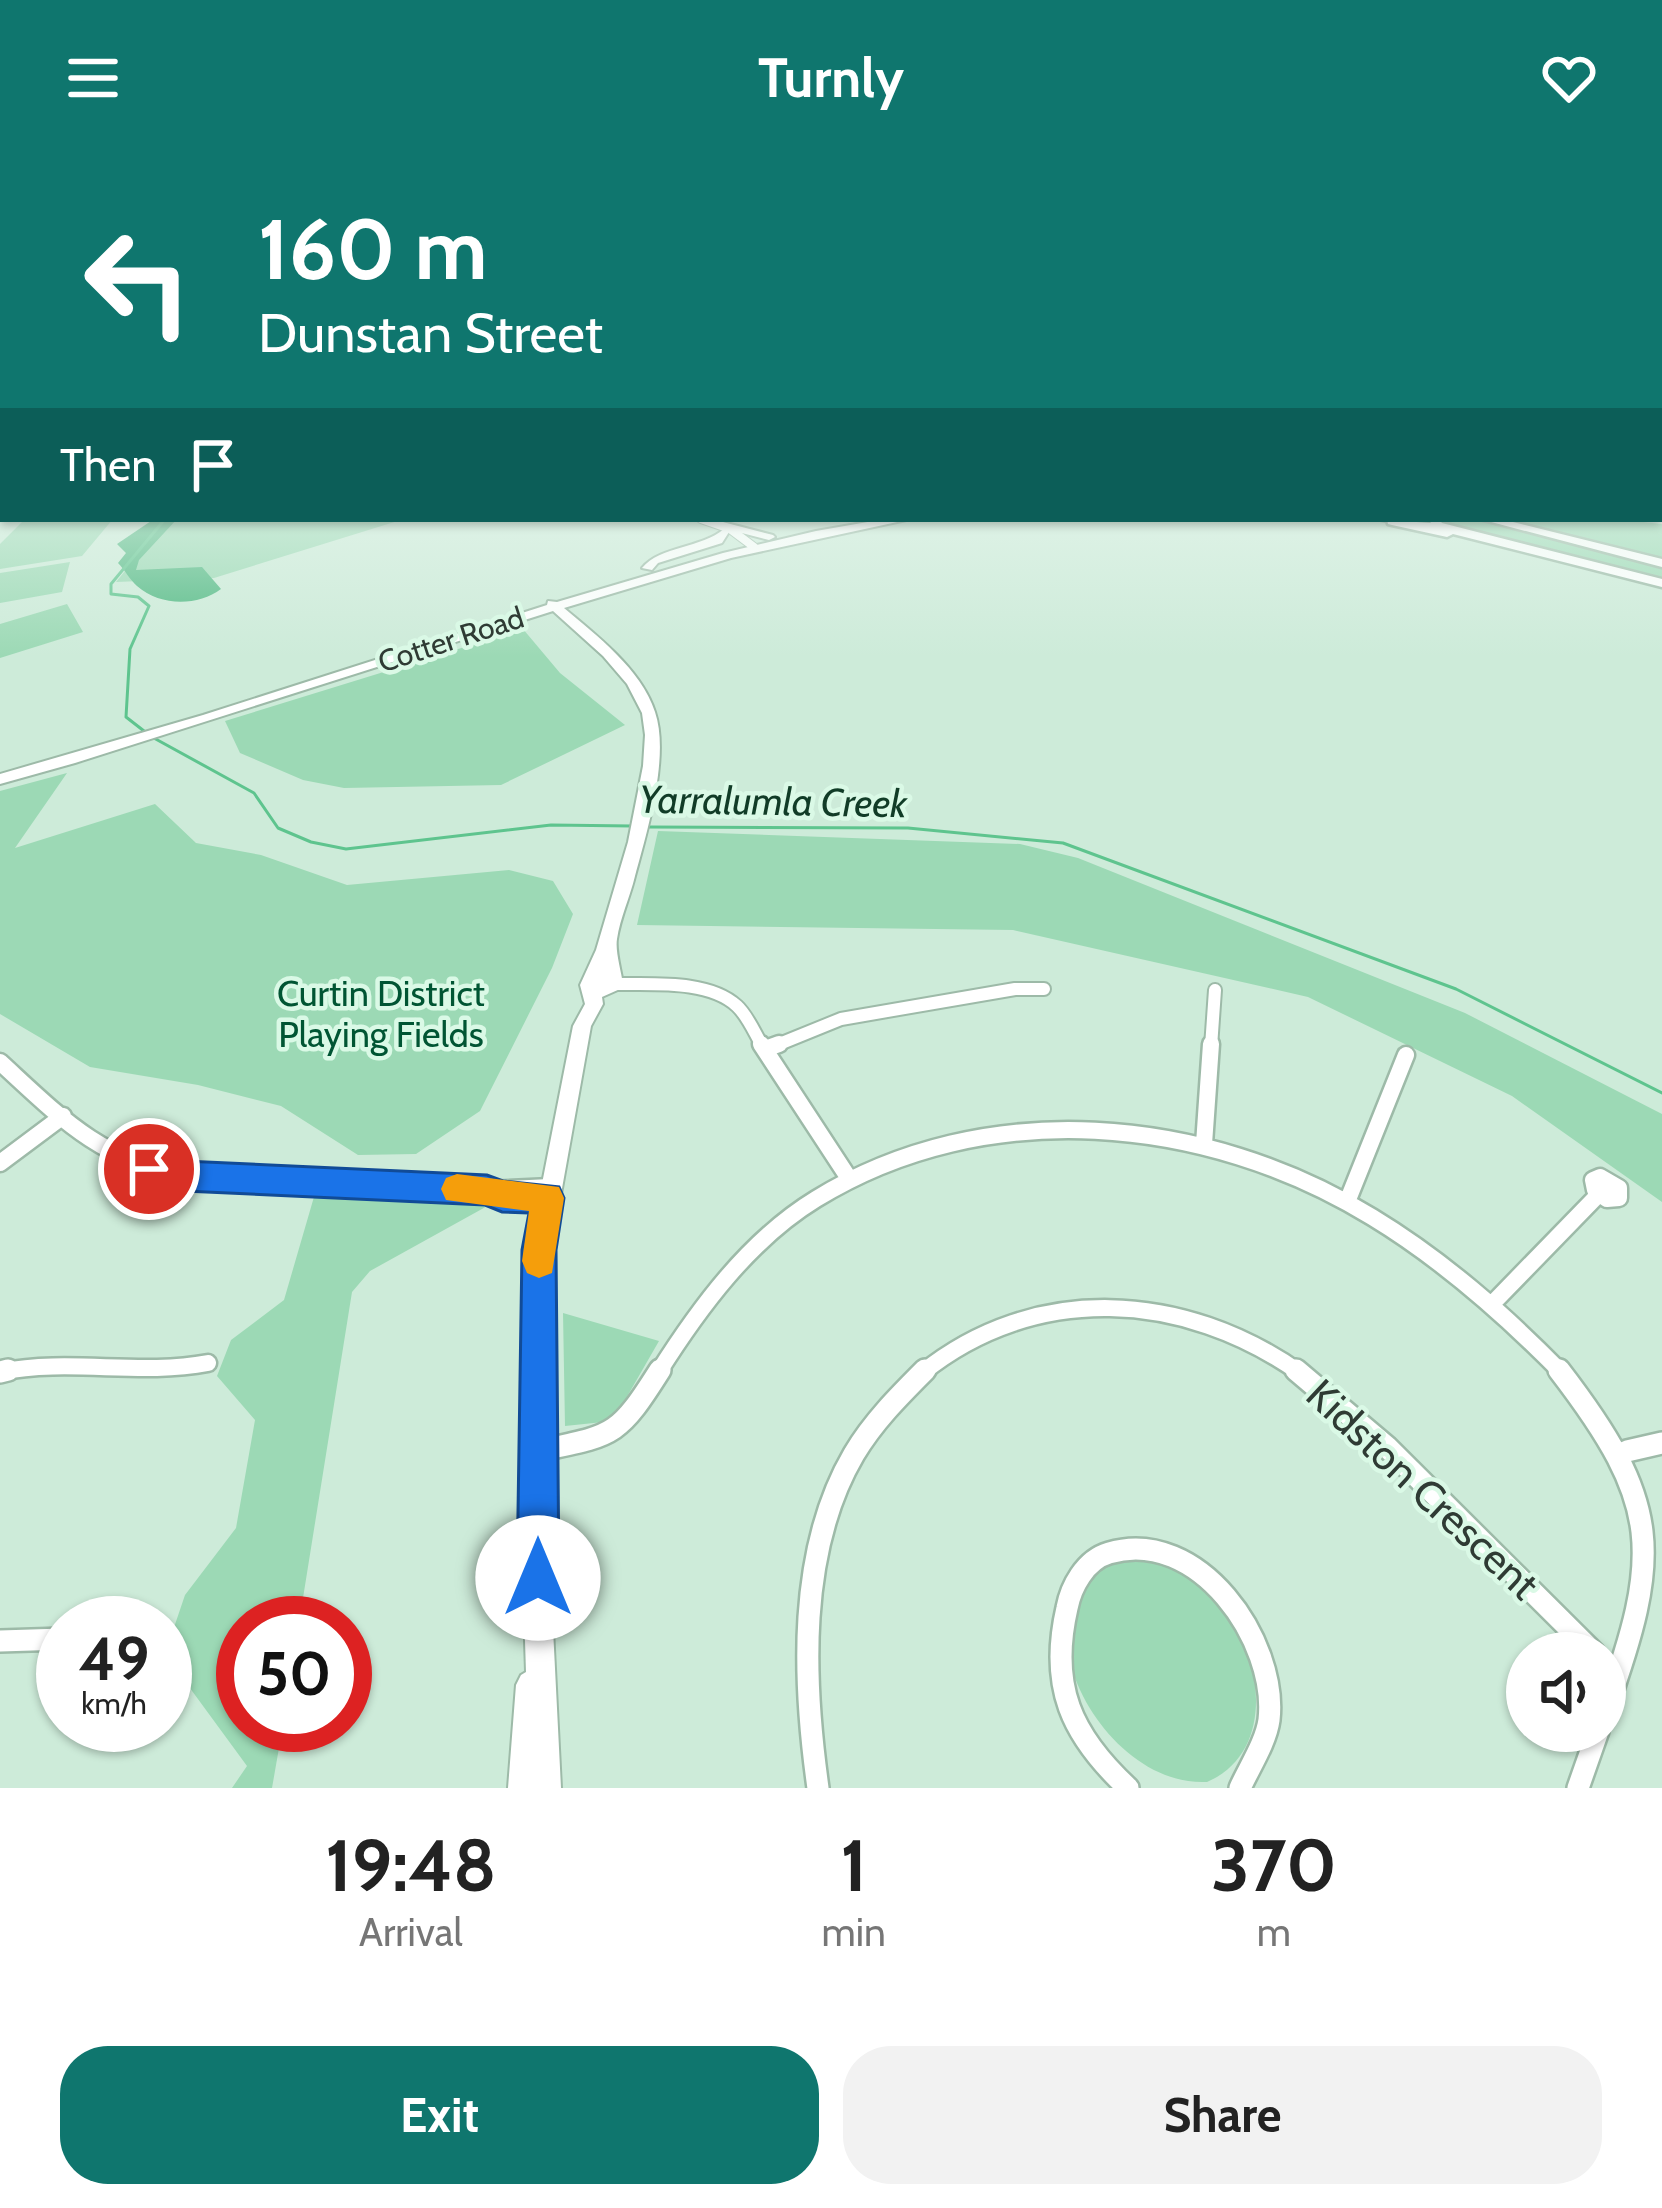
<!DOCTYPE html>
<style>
body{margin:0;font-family:Cabin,sans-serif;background:#f2f2f2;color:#222;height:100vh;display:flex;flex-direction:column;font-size:45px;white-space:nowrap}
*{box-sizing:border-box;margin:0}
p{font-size:39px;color:#767676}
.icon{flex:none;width:66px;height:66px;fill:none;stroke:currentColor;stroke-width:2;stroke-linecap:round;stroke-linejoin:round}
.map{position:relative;height:1632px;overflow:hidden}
.side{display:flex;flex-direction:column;background:#fff;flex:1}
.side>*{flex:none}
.top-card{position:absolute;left:0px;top:0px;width:1662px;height:366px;box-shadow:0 3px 9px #0004;background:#0f766e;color:#fff;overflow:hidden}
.tools{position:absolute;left:1506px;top:1476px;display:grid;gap:24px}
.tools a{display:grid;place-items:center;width:120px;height:120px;border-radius:50%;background:#fff;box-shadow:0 3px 9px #0004;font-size:60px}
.speed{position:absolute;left:36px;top:1440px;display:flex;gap:24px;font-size:60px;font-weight:700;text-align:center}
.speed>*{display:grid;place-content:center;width:156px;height:156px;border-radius:50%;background:#fff;box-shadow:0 3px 9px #0004;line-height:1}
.speed small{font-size:30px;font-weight:400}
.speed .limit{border:18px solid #d22;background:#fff;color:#111}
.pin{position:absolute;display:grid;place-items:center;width:102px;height:102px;color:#fff;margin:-51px;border:6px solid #fff;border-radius:50%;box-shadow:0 3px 12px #0007}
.me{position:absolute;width:132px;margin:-66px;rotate:0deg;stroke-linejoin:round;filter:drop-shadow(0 0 9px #0008)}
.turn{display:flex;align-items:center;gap:42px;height:252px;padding:0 60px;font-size:54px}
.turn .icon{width:156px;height:156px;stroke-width:2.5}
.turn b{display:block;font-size:84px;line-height:102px}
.then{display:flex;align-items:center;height:114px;padding:0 60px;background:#0003;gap:24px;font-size:45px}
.eta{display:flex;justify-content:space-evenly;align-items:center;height:204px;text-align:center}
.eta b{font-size:72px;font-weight:700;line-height:84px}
.primary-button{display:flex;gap:24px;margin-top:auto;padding:24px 60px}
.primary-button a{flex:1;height:138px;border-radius:48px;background:#0f766e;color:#fff;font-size:48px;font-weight:700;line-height:138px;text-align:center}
.primary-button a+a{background:#f2f2f2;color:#222}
header{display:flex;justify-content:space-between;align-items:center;height:156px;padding:0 60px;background:#0f766e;color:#fff;font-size:54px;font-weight:700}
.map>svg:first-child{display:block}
</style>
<header><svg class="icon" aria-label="menu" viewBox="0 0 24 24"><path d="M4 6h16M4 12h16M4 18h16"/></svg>Turnly<svg class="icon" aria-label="heart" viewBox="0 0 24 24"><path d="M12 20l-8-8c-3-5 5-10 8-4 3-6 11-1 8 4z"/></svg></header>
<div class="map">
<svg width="1662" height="1632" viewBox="0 0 1662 1632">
<rect width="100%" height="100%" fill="#cdebd9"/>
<!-- green -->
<path fill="#9cd9b5" d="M 25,363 L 113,363 L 82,400 L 0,413 L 0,388 Z
M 167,363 L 404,363 L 214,422 L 116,426 Z
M 1451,363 L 1473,363 L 1662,409 L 1662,424 L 1446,371 Z
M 1500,363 L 1615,363 L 1662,368 L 1662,403 Z
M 70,406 L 62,436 L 0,447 L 0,417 Z
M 67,448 L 83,476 L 0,502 L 0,468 Z
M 523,473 L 560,517 L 625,569 L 501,629 L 344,632 L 303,624 L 240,597 L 225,565 Z
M 67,617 L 15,692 L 155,648 L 196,687 L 261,699 L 347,729 L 509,714 L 553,725 L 573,758 L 552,812 L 480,955 L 416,998 L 358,999 L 281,950 L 198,929 L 90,911 L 0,858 L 0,635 Z
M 658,675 L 1020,688 L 1078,702 L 1465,857 L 1662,958 L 1662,1046 L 1512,940 L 1308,841 L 1013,774 L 637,769 Z
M 316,1034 L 500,1043 L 370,1115 L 352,1136 L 299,1467 L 243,1467 L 243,1569 L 283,1569 L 272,1632 L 232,1632 L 247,1610 L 165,1498 L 185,1439 L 236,1372 L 255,1264 L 217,1220 L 231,1184 L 284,1144 Z
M 563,1157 L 659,1185 L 613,1265 L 565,1270 Z
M 1145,1398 C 1162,1405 1189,1412 1203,1424 C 1257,1471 1287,1591 1207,1626 C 1091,1632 991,1416 1145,1398 Z"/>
<!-- forest -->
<path fill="#53b984" d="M 154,363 L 177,363 L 139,404 L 136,414 L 202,411 L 221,433 C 198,450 161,451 137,430 C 130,424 125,414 118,407 L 126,397 L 117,388 Z"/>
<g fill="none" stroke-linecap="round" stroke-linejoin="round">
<!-- stream -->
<path stroke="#5ec48e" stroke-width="3" d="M 144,575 L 126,561 L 130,493 L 149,450 L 138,441 L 111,438 L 111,428 L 165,363
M 152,581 L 254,637 L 278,672 L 311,686 L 346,693 L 551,669 L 632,670
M 648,671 L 908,672 L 1063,687 L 1456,833 L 1662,937"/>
<!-- minor-far3 casing -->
<g stroke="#9dbaa8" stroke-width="10">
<path id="minor-far3" d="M 701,363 L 730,373 L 754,391"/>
</g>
<!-- minor-far2 casing -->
<g stroke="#9dbaa8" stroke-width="16">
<path id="minor-far2" d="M 614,828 C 650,829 708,823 737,850 C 748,860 755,878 763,891
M 772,891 L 841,863 L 1015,833 L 1044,833
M 1211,891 L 1215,834"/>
</g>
<!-- minor-far1 casing -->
<g stroke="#9dbaa8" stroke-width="21">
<path id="minor-far1" d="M 761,888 L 850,1024
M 768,892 L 779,888
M 0,906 C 61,962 99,1003 184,1020 L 487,1034 L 551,1031
M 1204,988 L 1211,888
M 0,1007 L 63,960
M 1600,1021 L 1619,1032 L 1619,1042 L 1607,1043 L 1595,1034 L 1593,1024 Z
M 487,1034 L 502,1041 L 548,1042
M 1347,1046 L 1406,899
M 1493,1147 L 1599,1038
M 0,1216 C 69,1202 139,1220 208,1207
M 658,1217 C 699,1152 749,1084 816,1043 C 985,939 1206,959 1372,1061 C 1443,1104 1504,1158 1562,1217
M 922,1217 C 1035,1126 1184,1135 1300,1217"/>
</g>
<!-- minor casing -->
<g stroke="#9dbaa8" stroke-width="26">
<path id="minor" d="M 1296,1214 L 1387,1291 L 1594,1497
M 1559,1214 C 1662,1348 1662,1397 1605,1556
M 0,1216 L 8,1214
M 537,1295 C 614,1279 617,1282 660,1214
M 1627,1295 L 1662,1287
M 0,1485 L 63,1483
M 818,1632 C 803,1525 797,1395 854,1298 C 873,1266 899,1240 925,1214
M 1128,1632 C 1071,1579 1049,1530 1067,1452 C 1071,1431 1085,1404 1109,1397 C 1198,1370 1278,1485 1269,1564 C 1266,1586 1249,1612 1240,1632
M 1578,1632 L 1598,1575"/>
</g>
<!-- major casing -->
<g stroke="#9dbaa8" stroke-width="4">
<path id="major" d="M 1659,357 L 1662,358 L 1662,364 L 1657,363 Z
M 885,363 L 911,363 L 731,402 L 564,452 C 597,480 641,513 655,556 C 670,600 647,676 635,720 C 630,741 620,762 617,783 C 615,795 621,814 623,828 L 620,833 L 602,841 L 603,848 L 591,870 L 551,1094 L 552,1453 L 561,1632 L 508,1632 L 516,1529 L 521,1519 L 526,1516 L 524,1453 L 529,1094 L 573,870 L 585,848 L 580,829 L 596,794 L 628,686 L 643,610 L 645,579 L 642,557 L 627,528 L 603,500 L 553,455 L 75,607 L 0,628 L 0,618 L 203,559 L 547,449 L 548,445 L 557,446 L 723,397 L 816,375 Z
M 1375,363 L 1430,367 L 1435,363 L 1446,363 L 1432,374 Z
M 715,364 L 773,379 L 775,381 L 769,384 L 711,369 L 711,365 Z
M 724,373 L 729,376 L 722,387 L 658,407 L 652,414 L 642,412 C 660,390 702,392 724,373 Z"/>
</g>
<!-- highway casing -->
<g stroke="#9dbaa8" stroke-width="5">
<path id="highway" d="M 1387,363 L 1432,370 L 1438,366 L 1662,423 L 1662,431 L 1453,378 L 1447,381 L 1392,369 L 1388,368 Z
M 1480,363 L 1501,363 L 1662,403 L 1662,411 Z"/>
</g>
<!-- minor-far3 -->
<use href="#minor-far3" stroke="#fff" stroke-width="8"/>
<!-- minor-far2 -->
<use href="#minor-far2" stroke="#fff" stroke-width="12"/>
<!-- minor-far1 -->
<use href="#minor-far1" stroke="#fff" stroke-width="16"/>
<!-- minor -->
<use href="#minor" stroke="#fff" stroke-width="21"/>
<!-- major -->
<use href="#major" fill="#fff" fill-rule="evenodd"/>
<!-- highway -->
<use href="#highway" fill="#fff" fill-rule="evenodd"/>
</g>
<!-- sky -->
<linearGradient id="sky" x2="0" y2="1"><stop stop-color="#71bac4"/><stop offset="0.54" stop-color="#e8f6ee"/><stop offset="1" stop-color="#e8f6ee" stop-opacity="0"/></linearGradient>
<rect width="1662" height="501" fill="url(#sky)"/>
<!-- route -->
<path fill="#1a73e8" stroke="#114b97" stroke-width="3" d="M 149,998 L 184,1005 L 487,1019 L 503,1025 L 559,1031 L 564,1042 L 556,1094 L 559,1422 L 552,1437 L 538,1443 L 523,1437 L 517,1422 L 522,1094 L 529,1057 L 502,1056 L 485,1049 L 184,1035 L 138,1023 L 133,1013 L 138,1003 Z"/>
<!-- slow -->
<path fill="#f59e0b" d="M 457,1018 L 559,1031 L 564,1042 L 552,1117 L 539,1122 L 527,1117 L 522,1105 L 529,1055 L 446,1044 L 441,1033 L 446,1022 Z"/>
<g text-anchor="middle" stroke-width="9" stroke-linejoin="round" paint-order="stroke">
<!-- far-street labels -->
<g font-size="30" fill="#2f3b34" stroke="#daf9e6">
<text transform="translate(451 484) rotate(-18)" y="10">Cotter Road</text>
</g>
<!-- park labels -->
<g font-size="36" fill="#053" stroke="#daf9e6">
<text x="381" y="850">Curtin District<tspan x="381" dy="41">Playing Fields</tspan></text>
</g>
<!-- water labels -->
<g font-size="39" font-style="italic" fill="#113c27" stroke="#daf9e6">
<text transform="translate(773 645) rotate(1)" y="14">Yarralumla Creek</text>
</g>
<!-- near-street labels -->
<g font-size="42" fill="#2f3b34" stroke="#daf9e6">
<text transform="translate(1423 1333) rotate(43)" y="15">Kidston Crescent</text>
</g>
</g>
</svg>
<div class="tools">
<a><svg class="icon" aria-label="sound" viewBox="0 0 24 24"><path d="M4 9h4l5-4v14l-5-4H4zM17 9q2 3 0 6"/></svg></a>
</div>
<div class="speed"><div>49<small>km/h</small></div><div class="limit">50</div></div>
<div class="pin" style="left:149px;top:1013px;background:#d93025"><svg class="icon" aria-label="arrive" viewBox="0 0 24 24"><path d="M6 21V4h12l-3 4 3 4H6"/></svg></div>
<svg class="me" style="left:538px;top:1422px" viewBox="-20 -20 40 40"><circle r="19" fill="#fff"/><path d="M0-13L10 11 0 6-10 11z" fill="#1a73e8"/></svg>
<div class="top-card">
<div class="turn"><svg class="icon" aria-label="left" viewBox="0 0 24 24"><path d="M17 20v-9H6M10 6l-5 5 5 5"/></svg><div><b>160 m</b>Dunstan Street</div></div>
<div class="then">Then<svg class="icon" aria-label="arrive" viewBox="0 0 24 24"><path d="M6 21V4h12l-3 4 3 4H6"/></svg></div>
</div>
</div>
<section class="side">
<div class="eta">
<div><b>19:48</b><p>Arrival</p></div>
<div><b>1</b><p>min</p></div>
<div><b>370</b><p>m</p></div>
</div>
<div class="primary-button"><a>Exit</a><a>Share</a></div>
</section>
